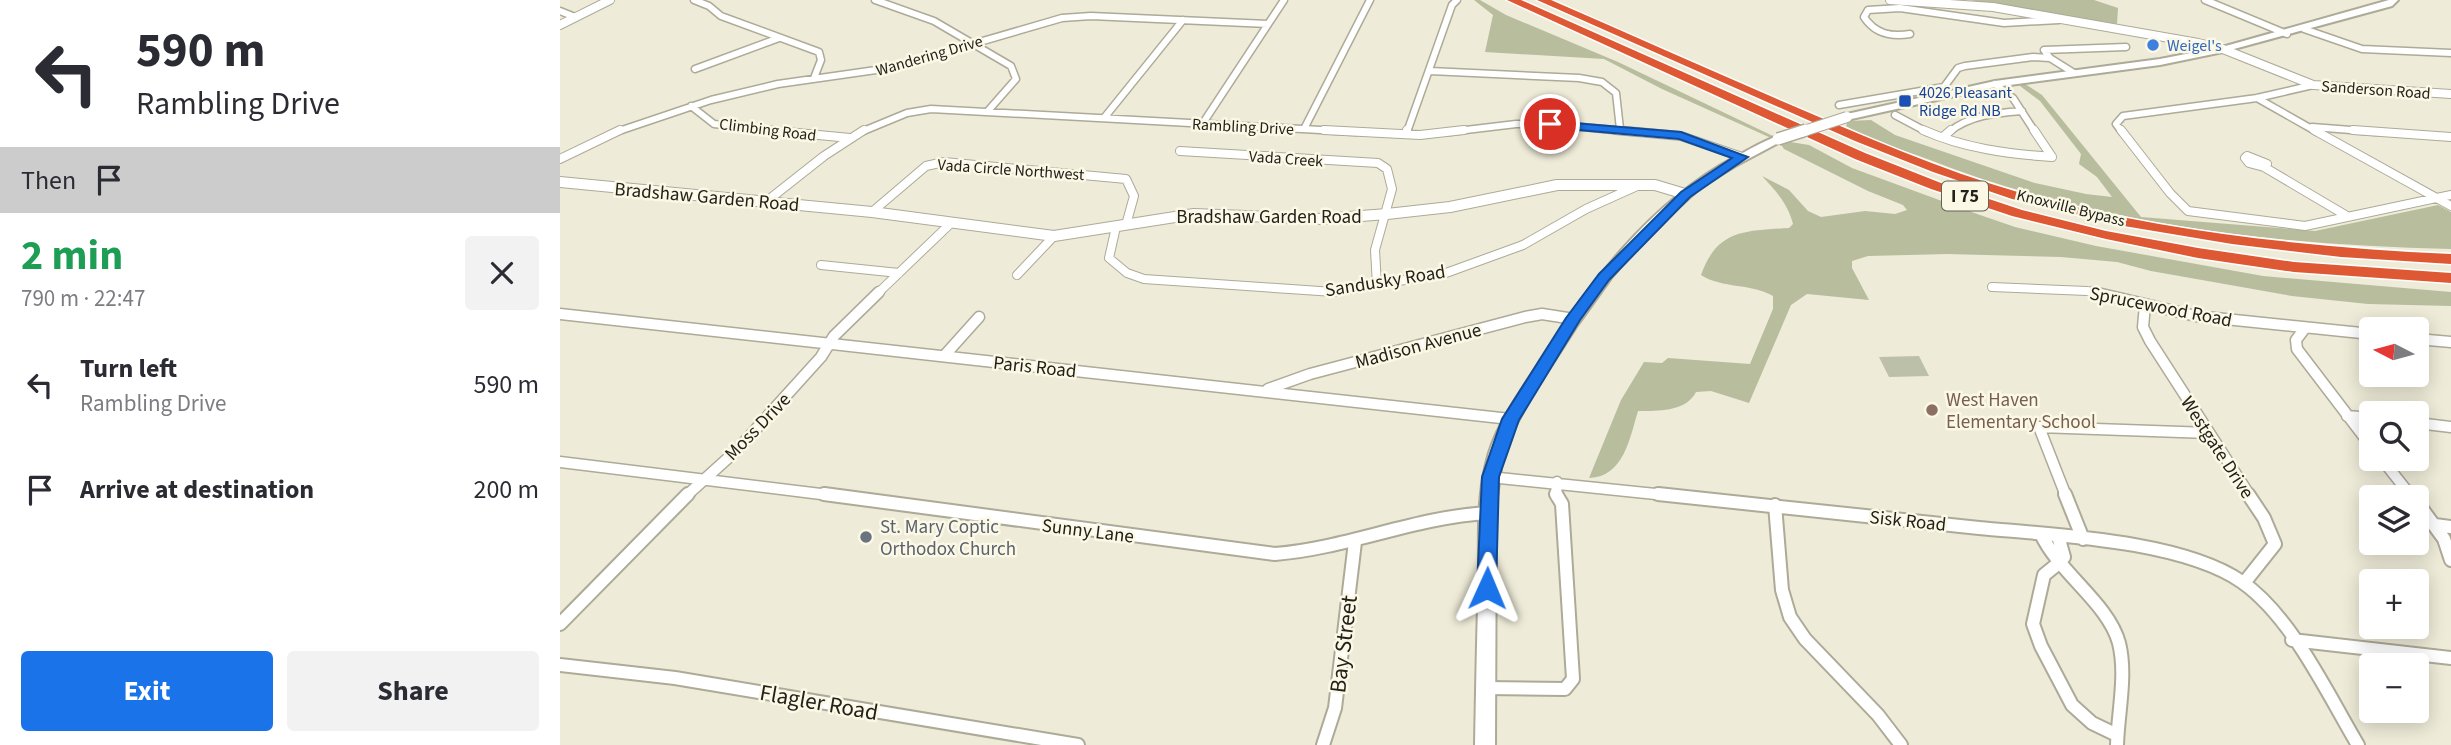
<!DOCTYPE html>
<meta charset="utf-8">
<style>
body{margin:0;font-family:"Source Sans 3",sans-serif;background:#f2f2f3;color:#2b2b33;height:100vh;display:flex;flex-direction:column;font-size:26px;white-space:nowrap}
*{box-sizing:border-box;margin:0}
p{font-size:23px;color:#7c7c81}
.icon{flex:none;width:38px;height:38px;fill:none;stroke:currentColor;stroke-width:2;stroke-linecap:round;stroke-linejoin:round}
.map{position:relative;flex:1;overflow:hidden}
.side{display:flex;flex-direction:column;background:#fff;width:560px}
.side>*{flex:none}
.guide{background:#fff;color:#2b2b33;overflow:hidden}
.needle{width:46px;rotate:276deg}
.buttons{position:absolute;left:1799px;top:317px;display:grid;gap:14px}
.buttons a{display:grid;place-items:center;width:70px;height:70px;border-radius:7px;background:#fff;box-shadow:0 4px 18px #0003;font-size:35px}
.pin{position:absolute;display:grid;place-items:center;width:60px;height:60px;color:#fff;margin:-30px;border:4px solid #fff;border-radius:50%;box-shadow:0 2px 7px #0007}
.me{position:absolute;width:77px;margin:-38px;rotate:1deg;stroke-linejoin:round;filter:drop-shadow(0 0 5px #0008)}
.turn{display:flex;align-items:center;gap:24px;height:147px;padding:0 21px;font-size:32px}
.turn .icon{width:91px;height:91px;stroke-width:2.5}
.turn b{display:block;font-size:49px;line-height:60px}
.then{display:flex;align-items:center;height:66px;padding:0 21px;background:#0003;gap:14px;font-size:26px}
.round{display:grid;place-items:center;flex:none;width:74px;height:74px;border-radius:7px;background:#f2f2f3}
.overview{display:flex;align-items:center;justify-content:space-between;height:119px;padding:0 21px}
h1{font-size:42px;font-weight:700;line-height:52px;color:#1e9e55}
.action{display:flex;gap:14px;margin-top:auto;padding:14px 21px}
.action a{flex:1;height:80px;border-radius:7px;background:#1a73e8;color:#fff;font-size:28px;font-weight:700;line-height:80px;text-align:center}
.action a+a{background:#f2f2f3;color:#2b2b33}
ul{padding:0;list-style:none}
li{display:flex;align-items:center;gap:21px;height:105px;padding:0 21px}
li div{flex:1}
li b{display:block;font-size:26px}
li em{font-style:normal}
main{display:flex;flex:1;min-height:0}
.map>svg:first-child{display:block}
</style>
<main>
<section class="side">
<div class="guide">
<div class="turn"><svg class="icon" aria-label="left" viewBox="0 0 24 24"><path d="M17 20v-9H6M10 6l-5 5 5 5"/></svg><div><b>590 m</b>Rambling Drive</div></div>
<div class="then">Then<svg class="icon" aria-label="arrive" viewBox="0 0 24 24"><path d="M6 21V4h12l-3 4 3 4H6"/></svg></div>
</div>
<div class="overview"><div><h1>2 min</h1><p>790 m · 22:47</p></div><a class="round"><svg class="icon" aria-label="close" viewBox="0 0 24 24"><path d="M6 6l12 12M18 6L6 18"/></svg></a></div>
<ul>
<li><svg class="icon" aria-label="left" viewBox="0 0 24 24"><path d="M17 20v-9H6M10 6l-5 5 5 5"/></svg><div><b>Turn left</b><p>Rambling Drive</p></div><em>590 m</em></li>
<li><svg class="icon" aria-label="arrive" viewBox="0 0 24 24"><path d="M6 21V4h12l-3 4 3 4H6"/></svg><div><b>Arrive at destination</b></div><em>200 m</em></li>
</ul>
<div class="action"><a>Exit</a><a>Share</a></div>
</section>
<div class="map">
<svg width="1891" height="745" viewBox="0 0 1891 745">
<rect width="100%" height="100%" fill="#eeebd8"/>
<!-- green -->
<path fill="#bcc0a8" d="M 1359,356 L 1369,376 L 1329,377 L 1319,357 Z"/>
<!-- forest -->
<path fill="#b7bd9d" d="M 914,0 L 920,0 L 946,15 L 1058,62 L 1213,136 L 1211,138 L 1102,89 L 1044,59 L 925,52 L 933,15 Z
M 1409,0 L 1534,0 L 1558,8 L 1557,24 Z
M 1462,82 L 1482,95 L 1581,217 L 1755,231 L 1878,205 L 1891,212 L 1891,249 C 1713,245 1537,225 1370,160 C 1343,150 1311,141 1286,126 L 1288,121 L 1311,120 L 1335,135 L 1475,183 L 1526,194 L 1552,197 L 1537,177 L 1519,164 L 1521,154 L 1480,101 L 1460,86 Z
M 1224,141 L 1249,145 L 1292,168 L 1420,215 L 1455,227 L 1536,246 L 1703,276 L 1891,292 L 1891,306 L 1808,304 L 1732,296 L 1591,271 L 1557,262 L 1501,257 L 1387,254 L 1308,256 L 1292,261 L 1292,268 L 1309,300 L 1247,294 L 1231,305 L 1189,403 L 1151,391 L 1136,392 C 1126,412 1097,411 1078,411 C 1070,437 1064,477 1029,478 L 1061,400 L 1084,362 L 1102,363 L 1108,358 L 1190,364 L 1213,309 L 1213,296 C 1191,283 1163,289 1141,275 C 1157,229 1186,231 1229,228 L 1233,224 C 1228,204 1216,191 1202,176 L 1229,190 L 1248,211 L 1261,217 L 1305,211 L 1335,214 L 1347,210 L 1343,205 L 1308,191 L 1224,149 L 1220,143 Z"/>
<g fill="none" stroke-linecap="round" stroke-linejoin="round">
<!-- minor-far3 casing -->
<g stroke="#adaa98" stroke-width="9">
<path id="minor-far3" d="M 134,0 L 149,6 L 161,16 L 259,52 L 261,60 L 254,78
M 315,0 L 374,21 L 451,66 L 456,79 L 427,112
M 1645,0 L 1727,34
M 0,11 L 15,17
M 1744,29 L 1802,49 L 1891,53
M 1350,34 C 1331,37 1315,34 1304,17 L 1308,10 L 1340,8 L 1444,23 L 1499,20
M 135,69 L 219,38
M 870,71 L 1019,78 L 1042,82 L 1056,93 L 1060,129
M 1514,73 L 1490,58 L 1484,50 L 1566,47
M 1435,84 L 1453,98 L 1475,132
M 1697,98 L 1757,132
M 1279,105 L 1384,87 L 1398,68 L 1405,66 L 1473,57 L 1490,58
M 131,106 L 154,124 L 224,132
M 1335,115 L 1367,132
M 544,118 L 623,20
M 643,123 L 724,0
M 1752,127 L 1817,132
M 744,129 L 810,0
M 56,132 L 151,100 L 218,84 L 330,68 L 502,18 L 531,16 L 708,24
M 301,132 L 347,113 L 371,109 L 797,132
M 847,132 L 892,5 L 897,0
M 889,132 L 956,124 L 990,124 L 1074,132
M 1389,132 C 1410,115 1436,113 1462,111
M 1562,132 L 1556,124 L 1563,116 L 1697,98 L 1753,85"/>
</g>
<!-- minor-far2 casing -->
<g stroke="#adaa98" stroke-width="10">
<path id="minor-far2" d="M 206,130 L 290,138
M 764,130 L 860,135 L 904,130
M 1055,130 L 1121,136 L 1182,157
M 1363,130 C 1403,148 1448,154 1492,157
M 1474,130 L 1492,157
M 1561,130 L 1610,193 L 1628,211 L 1745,226 L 1891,195
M 1754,130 L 1891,206
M 1793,130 L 1891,137
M 846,134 L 847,130
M 1384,136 L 1391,130
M 620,151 L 818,163 L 827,169 L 832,189 L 815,250 L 817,285
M 1687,156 L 1707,164 L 1704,167 L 1689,163 L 1685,158 Z
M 0,159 L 60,130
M 1704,167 L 1787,216
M 207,201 L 264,156 L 304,130
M 312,212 L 366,166 L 384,162 L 566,179 L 574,196 L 566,225
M 556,227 L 549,258 L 567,273 L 584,279 L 774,292 L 886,273 L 963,245 L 1026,209 L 1077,186
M 261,265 L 339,273
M 457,275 L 494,236
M 1432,287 L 1527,291 L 1540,294
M 317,294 L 390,224"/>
</g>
<!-- minor-far1 casing -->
<g stroke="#adaa98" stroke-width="13">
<path id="minor-far1" d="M 1533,292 L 1636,316 L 1811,334
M 1585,305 L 1583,327 L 1590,341 L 1690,496
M 0,314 L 950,419
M 1745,328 L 1736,340 L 1737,349 L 1811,446
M 1857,339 L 1891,342
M 384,356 L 419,317
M 708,389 L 750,374 L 965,317 L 982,314 L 1014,319
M 1787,416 L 1811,418
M 1857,423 L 1891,427
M 1821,458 L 1851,496
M 0,462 L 277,496
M 930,477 L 1115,496
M 126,496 L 177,450 L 261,357 L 274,336 L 319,292
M 996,496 L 997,482
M 1506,496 L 1479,427 L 1649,433"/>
</g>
<!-- minor casing -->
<g stroke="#adaa98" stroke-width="16">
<path id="minor" d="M 264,494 L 715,554 C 788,548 855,517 928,513
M 1098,494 C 1205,505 1312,516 1419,528 C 1492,535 1622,540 1682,582 C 1732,617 1767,693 1798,745
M 1505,494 L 1523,539
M 1850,494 L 1852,497
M 1857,502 L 1884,539 L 1891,560
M 1215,505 L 1222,590 L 1230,617 L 1245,639 L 1318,715 L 1341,745
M 1875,525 L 1891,527
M 1481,534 C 1500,574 1548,603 1559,643 C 1567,675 1558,712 1557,745
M 1498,536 L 1504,557 L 1500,562
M 1500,562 L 1484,575 L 1473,624 L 1481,646 L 1512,705 L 1532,723 L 1557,735
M 1684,583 L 1715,544 L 1704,518 L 1688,494
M 0,624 L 128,494
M 1732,640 L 1891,658
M 0,665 L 115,678 L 518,745
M 926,688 L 1005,689 L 1013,679 L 1002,504 L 996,494
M 763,745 L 775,708 L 795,542"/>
</g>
<!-- tertiary-far1 casing -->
<g stroke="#adaa98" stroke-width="10">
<path id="tertiary-far1" d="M 1330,0 L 1433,7 L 1638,43 L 1663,49 L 1753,85 L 1891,94
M 0,25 L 50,0"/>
</g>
<!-- tertiary casing -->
<g stroke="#adaa98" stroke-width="12">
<path id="tertiary" d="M 0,182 L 312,212 L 494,236 L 634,214 L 762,219 L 827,214 L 890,207 L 997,185 L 1095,185 L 1125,194"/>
</g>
<!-- secondary casing -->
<g stroke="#adaa98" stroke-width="4">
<path id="secondary" d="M 1829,0 L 1838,0 L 1832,6 L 1663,52 L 1600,65 L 1435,87 L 1287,120 L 1282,117 L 1287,114 L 1435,81 L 1600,59 L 1662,47 Z
M 1218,136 L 1223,139 L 1222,141 L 1175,166 L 1141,187 L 1088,235 L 1051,278 L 1018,324 L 971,397 L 951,434 L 942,461 L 936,504 L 935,745 L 915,745 C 916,688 917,632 919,575 C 919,539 917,500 926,464 C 934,428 957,397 977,366 C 1029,284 1088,204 1175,157 C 1189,150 1203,141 1218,136 Z"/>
</g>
<!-- motorway casing -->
<g stroke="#fff" stroke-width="3">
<path id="motorway" d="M 947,0 L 961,0 L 1305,153 L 1381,183 L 1462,210 L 1546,231 L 1638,248 L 1734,262 L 1891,273 L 1891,283 L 1734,272 L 1638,258 L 1546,239 L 1452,216 L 1371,189 L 1295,159 Z
M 977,0 L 991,0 C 1069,34 1146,68 1224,102 C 1302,135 1380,170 1461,193 C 1601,232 1747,247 1891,254 L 1891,264 L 1781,257 L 1672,244 L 1564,226 L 1452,199 L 1373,172 L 1295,141 Z"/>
</g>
<!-- minor-far3 -->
<use href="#minor-far3" stroke="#fff" stroke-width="6"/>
<!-- minor-far2 -->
<use href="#minor-far2" stroke="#fff" stroke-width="8"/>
<!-- minor-far1 -->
<use href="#minor-far1" stroke="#fff" stroke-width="10"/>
<!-- minor -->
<use href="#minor" stroke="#fff" stroke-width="12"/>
<!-- tertiary-far1 -->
<use href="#tertiary-far1" stroke="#fff" stroke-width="8"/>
<!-- tertiary -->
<use href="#tertiary" stroke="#fff" stroke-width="10"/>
<!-- secondary -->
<use href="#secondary" fill="#fff" fill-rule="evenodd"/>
<!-- motorway -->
<use href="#motorway" fill="#de5833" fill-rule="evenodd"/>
<!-- secondary-bridge-far1 casing -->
<g stroke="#adaa98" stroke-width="12" stroke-linecap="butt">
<path id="secondary-bridge-far1" d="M 1241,132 L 1287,117"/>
</g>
<!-- secondary-bridge casing -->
<g stroke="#adaa98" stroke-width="14" stroke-linecap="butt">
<path id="secondary-bridge" d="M 1218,139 L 1246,130"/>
</g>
<!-- secondary-bridge-far1 -->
<use href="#secondary-bridge-far1" stroke="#fff" stroke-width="10"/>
<!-- secondary-bridge -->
<use href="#secondary-bridge" stroke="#fff" stroke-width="11"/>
</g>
<!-- route -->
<path fill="#1a73e8" stroke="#114b97" stroke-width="2" d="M 990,121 L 1121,132 L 1188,157 L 1130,197 L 1049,280 L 1020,320 L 959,420 L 939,477 L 936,588 L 934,593 L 927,596 L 920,593 L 917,588 L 922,477 L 942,419 L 1006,318 L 1039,274 L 1121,192 L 1172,158 L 1119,139 L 986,127 L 986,122 Z"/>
<!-- markers -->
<circle fill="#3f7fe0" stroke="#fbf8e6" stroke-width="2.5" cx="1593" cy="45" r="7"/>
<rect fill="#1a4fb4" stroke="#fbf8e6" stroke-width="2.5" x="1338" y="94" width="14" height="14" rx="3.5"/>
<circle fill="#8d6e63" stroke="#fbf8e6" stroke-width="2.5" cx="1372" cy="410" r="7"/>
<circle fill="#6b7280" stroke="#fbf8e6" stroke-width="2.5" cx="306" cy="537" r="7"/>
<g text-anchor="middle" stroke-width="5" stroke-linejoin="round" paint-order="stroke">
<!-- far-shop labels -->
<g font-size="16" fill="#366cbe" stroke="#fbf8e6" text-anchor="start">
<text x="1607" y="51">Weigel's</text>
</g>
<!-- far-street labels -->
<g font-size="16" fill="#22211a" stroke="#fbf8e6">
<text transform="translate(369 55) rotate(-16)" y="6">Wandering Drive</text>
<text transform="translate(1816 89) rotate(4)" y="6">Sanderson Road</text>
<text transform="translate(683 126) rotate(3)" y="6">Rambling Drive</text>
<text transform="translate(208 129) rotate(7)" y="6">Climbing Road</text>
<text transform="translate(726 158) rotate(4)" y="6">Vada Creek</text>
<text transform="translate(451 169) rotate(4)" y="6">Vada Circle Northwest</text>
<text transform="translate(1511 207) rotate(14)" y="6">Knoxville Bypass</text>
</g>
<!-- far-transit labels -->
<g font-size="16" fill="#164399" stroke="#fbf8e6" text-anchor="start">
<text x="1359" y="98">4026 Pleasant<tspan x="1359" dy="18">Ridge Rd NB</tspan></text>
</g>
<!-- shield labels -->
<rect fill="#fbf8e6" stroke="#636257" stroke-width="2" x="1382" y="181.5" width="46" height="29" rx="5"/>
<g font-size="18" font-weight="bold" fill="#22211a">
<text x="1405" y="202">I 75</text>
</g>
<!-- street labels -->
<g font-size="19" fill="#22211a" stroke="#fbf8e6">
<text transform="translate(147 196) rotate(5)" y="7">Bradshaw Garden Road</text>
<text x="709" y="223">Bradshaw Garden Road</text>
<text transform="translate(825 280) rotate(-9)" y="7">Sandusky Road</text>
<text transform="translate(1601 306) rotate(11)" y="7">Sprucewood Road</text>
<text transform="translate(858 345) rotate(-15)" y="7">Madison Avenue</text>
<text transform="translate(475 366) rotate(6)" y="7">Paris Road</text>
<text transform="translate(197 426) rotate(-46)" y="7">Moss Drive</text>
<text transform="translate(1658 447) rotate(57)" y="7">Westgate Drive</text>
<text transform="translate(1348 520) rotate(6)" y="7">Sisk Road</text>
<text transform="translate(528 530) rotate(7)" y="7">Sunny Lane</text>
</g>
<!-- education labels -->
<g font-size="19" fill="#785e54" stroke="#fbf8e6" text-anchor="start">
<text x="1386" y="406">West Haven<tspan x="1386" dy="22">Elementary School</tspan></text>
</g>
<!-- worship labels -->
<g font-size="19" fill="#5b616d" stroke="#fbf8e6" text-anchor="start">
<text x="320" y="533">St. Mary Coptic<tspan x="320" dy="22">Orthodox Church</tspan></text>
</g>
<!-- near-street labels -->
<g font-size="23" fill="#22211a" stroke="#fbf8e6">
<text transform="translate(783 644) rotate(-83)" y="8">Bay Street</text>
<text transform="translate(259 702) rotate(10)" y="8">Flagler Road</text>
</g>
</g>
</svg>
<div class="buttons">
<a><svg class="needle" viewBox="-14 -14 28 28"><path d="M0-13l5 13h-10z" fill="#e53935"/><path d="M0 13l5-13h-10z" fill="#7c7c81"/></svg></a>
<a><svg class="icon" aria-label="search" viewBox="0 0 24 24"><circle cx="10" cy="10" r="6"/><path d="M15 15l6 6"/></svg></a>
<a><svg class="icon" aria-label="layers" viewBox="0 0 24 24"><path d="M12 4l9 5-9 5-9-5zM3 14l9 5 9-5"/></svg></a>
<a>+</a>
<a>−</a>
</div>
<div class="pin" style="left:990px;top:124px;background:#d93025"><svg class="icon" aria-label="arrive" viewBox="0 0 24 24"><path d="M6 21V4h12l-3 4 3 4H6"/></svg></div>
<svg class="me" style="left:927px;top:588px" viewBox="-20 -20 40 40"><path d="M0-17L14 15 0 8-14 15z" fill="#1a73e8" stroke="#fff" stroke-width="4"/></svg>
</div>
</main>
